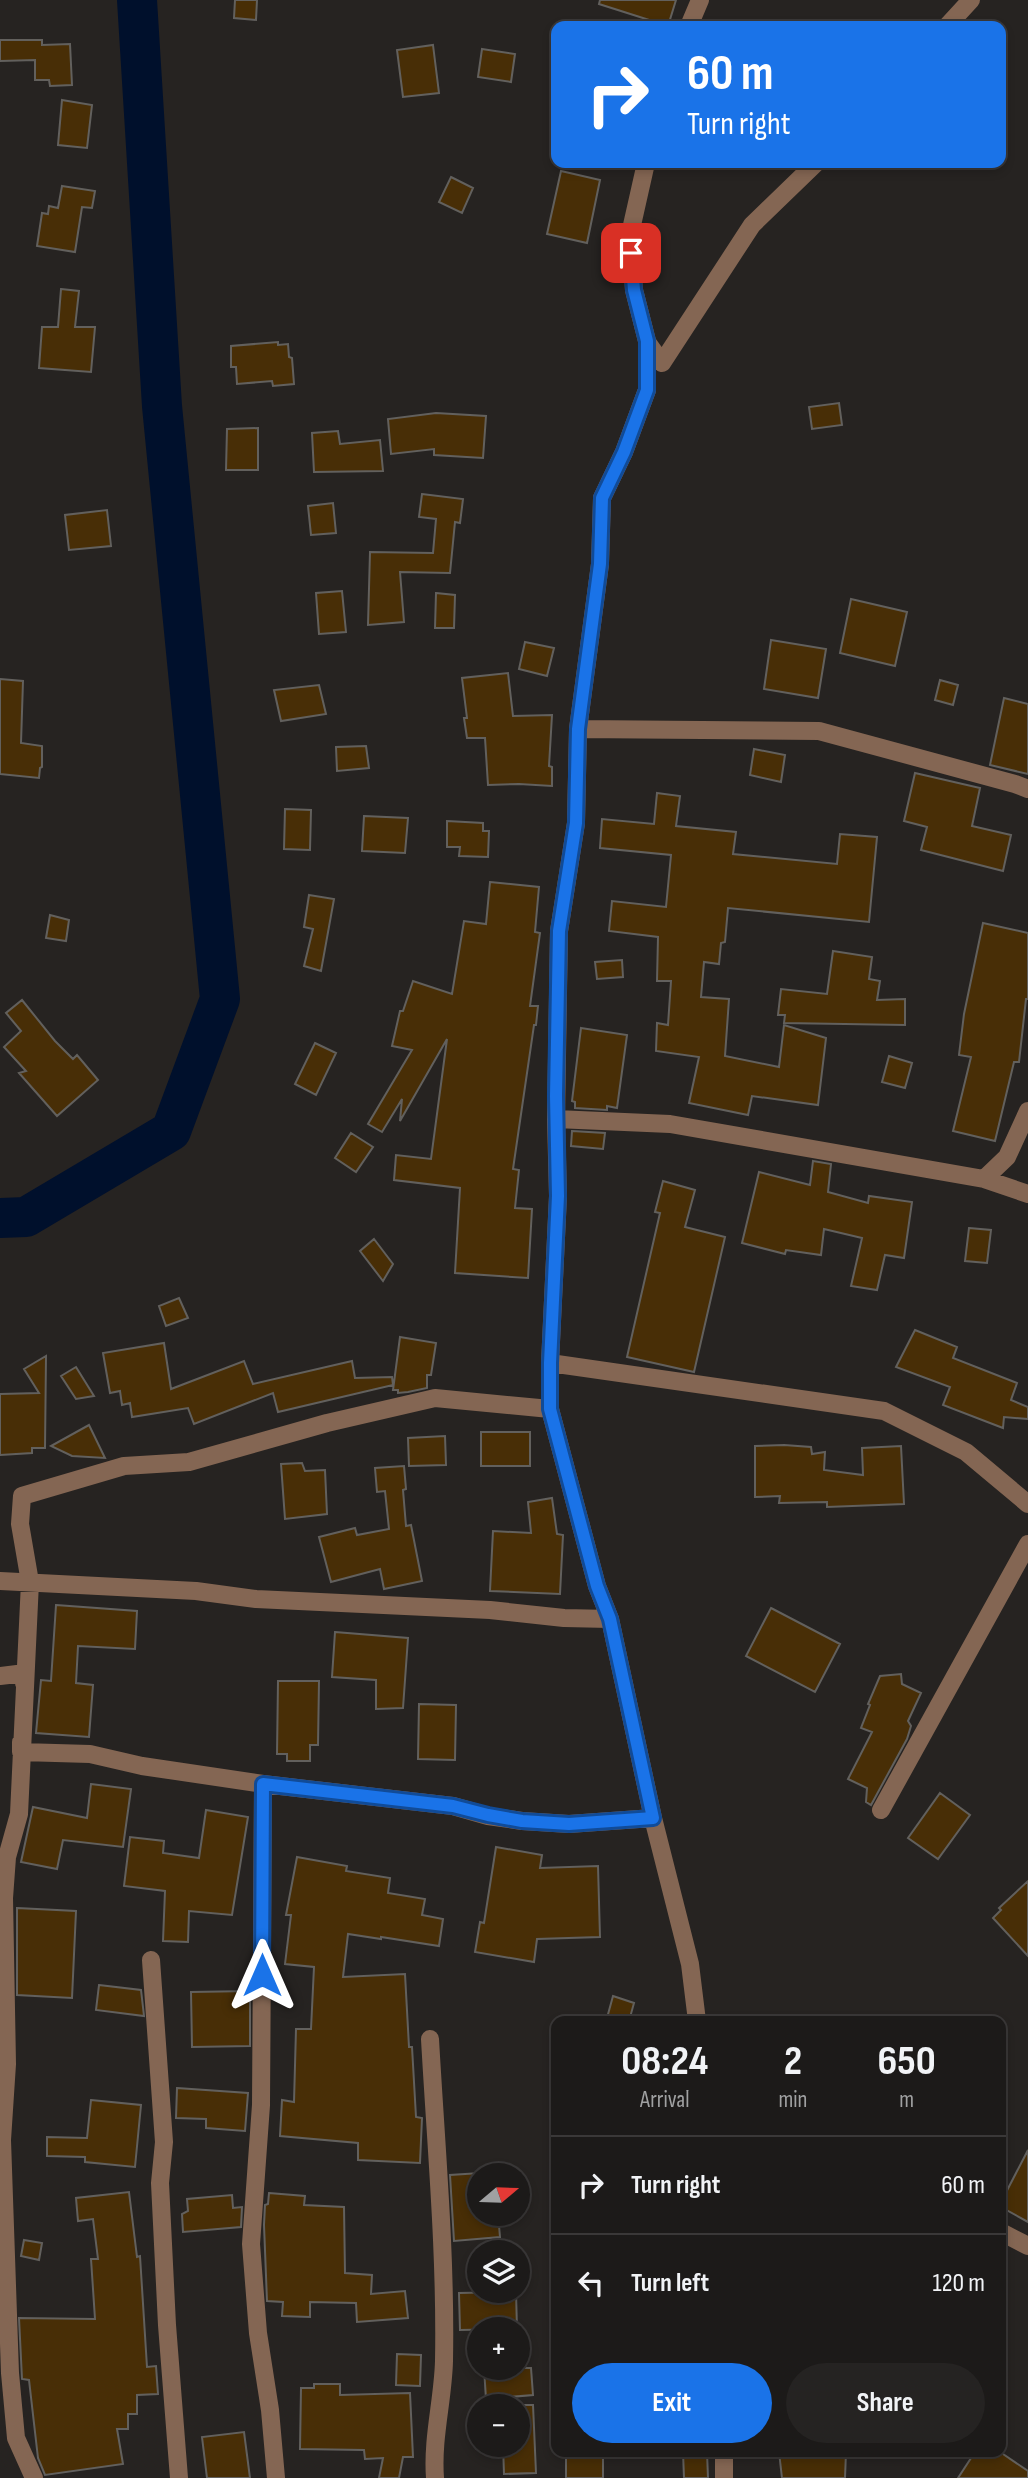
<!DOCTYPE html>
<meta charset="utf-8">
<style>
body{margin:0;font-family:"Sofia Sans Condensed",sans-serif;background:#252322;color:#f1f3f6;height:100vh;display:flex;flex-direction:column;font-size:26px;white-space:nowrap}
*{box-sizing:border-box;margin:0}
p{font-size:23px;color:#a0a1a2}
.icon{flex:none;width:38px;height:38px;fill:none;stroke:currentColor;stroke-width:2;stroke-linecap:round;stroke-linejoin:round}
.map{position:relative;flex:1;overflow:hidden}
.sheet{position:absolute;left:551px;top:2016px;width:455px;height:441px;display:flex;flex-direction:column;background:#1c1a19;border-radius:14px;box-shadow:0 4px 10px #0003,0 0 0 2px #3a3838}
.sheet>*{flex:none}
.top-card{position:absolute;left:551px;top:21px;width:455px;height:147px;border-radius:14px;box-shadow:0 4px 10px #0003,0 0 0 2px #3a3838;background:#1a73e8;color:#fff;overflow:hidden}
.needle{width:46px;rotate:71deg}
.controls{position:absolute;left:467px;top:2163px;display:grid;gap:14px}
.controls a{display:grid;place-items:center;width:63px;height:63px;border-radius:50%;background:#1c1a19;box-shadow:0 4px 10px #0003,0 0 0 2px #3a3838;font-size:35px}
.pin{position:absolute;display:grid;place-items:center;width:60px;height:60px;color:#fff;margin:-30px;border-radius:14px;box-shadow:0 4px 10px #0006}
.me{position:absolute;width:77px;margin:-38px;rotate:0deg;stroke-linejoin:round;filter:drop-shadow(0 0 5px #0008)}
.turn{display:flex;align-items:center;gap:24px;height:147px;padding:0 21px;font-size:32px}
.turn .icon{width:91px;height:91px;stroke-width:2.5}
.turn b{display:block;font-size:49px;line-height:60px}
.eta{display:flex;justify-content:space-evenly;align-items:center;height:119px;text-align:center}
.eta b{font-size:42px;font-weight:700;line-height:49px}
.cta{display:flex;gap:14px;margin-top:auto;padding:14px 21px}
.cta a{flex:1;height:80px;border-radius:42px;background:#1a73e8;color:#fff;font-size:28px;font-weight:700;line-height:80px;text-align:center}
.cta a+a{background:#252322;color:#f1f3f6}
ul{padding:0;list-style:none}
li{display:flex;align-items:center;gap:21px;height:98px;padding:0 21px;border-top:2px solid #3a3838}
li div{flex:1}
li b{display:block;font-size:26px}
li em{font-style:normal}
.map>svg:first-child{display:block}
</style>
<div class="map">
<svg width="1028" height="2478" viewBox="0 0 1028 2478">
<rect width="100%" height="100%" fill="#262321"/>
<g fill="none" stroke-linecap="round" stroke-linejoin="round">
<!-- river -->
<path stroke="#00102c" stroke-width="40" d="M 0,1218 L 26,1217 L 171,1131 L 220,999 L 162,406 L 137,0"/>
</g>
<!-- building -->
<path fill="#482e06" stroke="#62605d" stroke-width="2" d="M 235,0 L 257,0 L 256,20 L 234,18 Z
M 600,0 L 676,0 L 668,26 L 599,4 Z
M 0,40 L 42,40 L 42,45 L 70,44 L 72,85 L 50,86 L 49,80 L 35,80 L 35,60 L 0,61 Z
M 433,45 L 439,93 L 403,97 L 397,50 Z
M 482,49 L 515,54 L 511,82 L 478,77 Z
M 62,100 L 92,105 L 87,148 L 58,145 Z
M 561,171 L 600,180 L 587,243 L 547,234 Z
M 451,177 L 473,188 L 462,213 L 439,202 Z
M 62,186 L 95,191 L 92,208 L 82,207 L 75,252 L 37,246 L 42,213 L 48,214 L 49,206 L 58,208 Z
M 61,289 L 79,291 L 75,327 L 95,327 L 91,372 L 39,368 L 42,327 L 58,327 Z
M 278,342 L 278,345 L 288,344 L 289,357 L 292,358 L 294,384 L 273,386 L 272,381 L 237,384 L 236,367 L 231,367 L 231,346 Z
M 839,403 L 842,425 L 812,429 L 809,407 Z
M 436,413 L 486,416 L 483,458 L 434,455 L 434,449 L 391,454 L 388,419 Z
M 258,428 L 258,470 L 226,470 L 227,429 Z
M 338,431 L 340,444 L 380,440 L 383,471 L 314,472 L 312,433 Z
M 422,494 L 463,499 L 460,523 L 455,522 L 450,573 L 400,572 L 404,622 L 368,625 L 370,552 L 433,553 L 436,519 L 419,517 Z
M 333,503 L 336,533 L 311,535 L 308,506 Z
M 107,510 L 111,546 L 69,550 L 65,515 Z
M 342,591 L 346,632 L 319,634 L 316,593 Z
M 436,593 L 455,595 L 454,628 L 435,628 Z
M 851,599 L 907,612 L 895,666 L 840,653 Z
M 771,640 L 826,649 L 818,698 L 764,689 Z
M 525,642 L 554,648 L 547,676 L 519,669 Z
M 508,673 L 513,716 L 552,715 L 549,766 L 552,767 L 552,786 L 519,784 L 488,785 L 485,738 L 467,738 L 464,718 L 467,718 L 462,678 Z
M 0,679 L 23,681 L 21,743 L 42,746 L 42,767 L 40,768 L 39,778 L 0,774 Z
M 940,680 L 958,685 L 953,705 L 935,700 Z
M 319,685 L 326,714 L 281,721 L 274,690 Z
M 1004,698 L 1028,704 L 1028,774 L 990,765 Z
M 366,746 L 369,768 L 337,771 L 336,747 Z
M 754,749 L 785,755 L 781,782 L 750,775 Z
M 915,773 L 980,788 L 972,826 L 1011,835 L 1003,871 L 921,850 L 927,827 L 904,821 Z
M 657,793 L 680,796 L 676,826 L 736,832 L 733,854 L 837,864 L 840,834 L 877,837 L 869,922 L 728,908 L 725,942 L 721,943 L 719,964 L 704,962 L 701,997 L 729,999 L 725,1056 L 779,1067 L 784,1025 L 826,1038 L 818,1105 L 752,1096 L 748,1115 L 689,1103 L 699,1057 L 656,1051 L 657,1023 L 668,1025 L 671,981 L 657,981 L 658,937 L 609,931 L 612,901 L 666,907 L 671,855 L 600,848 L 602,819 L 654,824 Z
M 285,809 L 311,810 L 310,850 L 284,849 Z
M 364,816 L 408,818 L 405,853 L 362,851 Z
M 447,821 L 483,823 L 483,831 L 489,831 L 488,857 L 459,856 L 460,847 L 447,847 Z
M 490,882 L 539,887 L 535,932 L 540,933 L 530,1006 L 538,1006 L 536,1025 L 534,1025 L 513,1169 L 519,1170 L 515,1208 L 532,1209 L 528,1278 L 455,1273 L 460,1188 L 394,1180 L 396,1155 L 431,1159 L 447,1039 L 400,1121 L 402,1099 L 382,1132 L 368,1124 L 412,1050 L 392,1046 L 400,1011 L 403,1011 L 413,981 L 452,994 L 464,921 L 486,924 Z
M 309,895 L 334,899 L 321,971 L 304,966 L 313,929 L 304,927 Z
M 50,915 L 69,920 L 66,941 L 46,938 Z
M 983,923 L 1028,933 L 1028,999 L 1026,999 L 1019,1062 L 1014,1062 L 995,1141 L 953,1131 L 971,1057 L 959,1055 L 964,1014 Z
M 833,951 L 872,957 L 869,979 L 880,981 L 877,1000 L 905,999 L 905,1025 L 784,1023 L 785,1015 L 778,1015 L 781,989 L 827,994 Z
M 622,960 L 623,977 L 597,979 L 595,962 Z
M 22,1000 L 55,1041 L 73,1059 L 77,1055 L 98,1080 L 57,1116 L 19,1073 L 26,1071 L 4,1047 L 21,1031 L 6,1013 Z
M 581,1028 L 627,1035 L 617,1108 L 607,1106 L 607,1110 L 575,1108 L 575,1102 L 572,1101 Z
M 315,1043 L 336,1053 L 316,1095 L 295,1084 Z
M 889,1056 L 912,1063 L 905,1088 L 882,1082 Z
M 572,1131 L 605,1133 L 603,1149 L 571,1146 Z
M 351,1133 L 373,1147 L 356,1172 L 335,1158 Z
M 813,1161 L 831,1164 L 828,1192 L 868,1203 L 869,1196 L 912,1202 L 904,1258 L 885,1255 L 877,1290 L 851,1286 L 862,1238 L 824,1229 L 821,1255 L 786,1250 L 785,1254 L 742,1243 L 759,1172 L 810,1185 Z
M 663,1181 L 695,1190 L 685,1227 L 725,1237 L 694,1372 L 627,1357 L 660,1213 L 655,1212 Z
M 969,1228 L 991,1230 L 987,1263 L 965,1261 Z
M 374,1239 L 393,1264 L 383,1281 L 360,1251 Z
M 179,1298 L 188,1318 L 166,1326 L 159,1306 Z
M 915,1330 L 957,1347 L 953,1358 L 1017,1383 L 1011,1400 L 1028,1407 L 1028,1419 L 1004,1417 L 1003,1428 L 943,1405 L 950,1387 L 896,1367 Z
M 400,1337 L 436,1343 L 431,1375 L 427,1375 L 427,1388 L 408,1392 L 398,1393 L 398,1390 L 393,1390 Z
M 164,1343 L 171,1389 L 244,1361 L 253,1384 L 352,1361 L 355,1378 L 392,1377 L 393,1385 L 278,1412 L 273,1393 L 194,1424 L 188,1408 L 132,1417 L 130,1403 L 122,1405 L 120,1391 L 110,1393 L 103,1353 Z
M 46,1356 L 45,1448 L 32,1448 L 32,1453 L 0,1455 L 0,1394 L 39,1393 L 24,1369 Z
M 76,1367 L 94,1396 L 76,1399 L 61,1376 Z
M 89,1425 L 105,1458 L 72,1456 L 51,1446 Z
M 481,1432 L 530,1432 L 530,1466 L 481,1466 Z
M 445,1436 L 446,1465 L 409,1466 L 408,1438 Z
M 784,1445 L 811,1447 L 812,1454 L 825,1452 L 824,1470 L 863,1475 L 862,1448 L 901,1446 L 904,1504 L 827,1507 L 827,1502 L 779,1503 L 780,1496 L 755,1497 L 755,1446 Z
M 302,1463 L 305,1471 L 325,1470 L 327,1514 L 285,1519 L 281,1464 Z
M 404,1466 L 406,1489 L 403,1490 L 406,1526 L 411,1525 L 422,1581 L 384,1589 L 380,1569 L 331,1582 L 319,1537 L 355,1528 L 357,1535 L 389,1529 L 385,1491 L 377,1492 L 375,1468 Z
M 552,1498 L 557,1534 L 563,1535 L 560,1594 L 490,1591 L 493,1531 L 531,1533 L 528,1502 Z
M 56,1605 L 137,1611 L 135,1649 L 78,1646 L 76,1683 L 93,1685 L 89,1737 L 36,1733 L 41,1680 L 51,1681 Z
M 771,1608 L 840,1644 L 815,1692 L 746,1656 Z
M 335,1632 L 408,1638 L 403,1708 L 376,1709 L 376,1680 L 332,1677 Z
M 901,1674 L 902,1684 L 921,1693 L 908,1721 L 911,1726 L 907,1739 L 871,1805 L 866,1802 L 867,1788 L 848,1779 L 872,1732 L 861,1728 L 870,1705 L 868,1704 L 880,1676 Z
M 278,1681 L 319,1681 L 318,1745 L 310,1745 L 310,1761 L 287,1761 L 287,1754 L 277,1754 Z
M 419,1704 L 456,1705 L 455,1760 L 418,1759 Z
M 91,1784 L 131,1789 L 123,1847 L 63,1840 L 57,1869 L 21,1862 L 33,1807 L 87,1818 Z
M 940,1793 L 970,1815 L 938,1859 L 908,1838 Z
M 206,1810 L 248,1817 L 232,1915 L 189,1911 L 188,1942 L 163,1941 L 165,1891 L 124,1886 L 130,1837 L 164,1841 L 163,1853 L 199,1858 Z
M 496,1847 L 542,1855 L 540,1868 L 598,1866 L 600,1937 L 537,1939 L 534,1962 L 475,1952 L 480,1922 L 484,1923 Z
M 297,1857 L 347,1866 L 346,1871 L 390,1878 L 388,1893 L 425,1899 L 422,1915 L 443,1919 L 439,1946 L 381,1937 L 381,1939 L 348,1934 L 343,1977 L 405,1974 L 409,2047 L 412,2047 L 416,2117 L 422,2118 L 420,2163 L 358,2160 L 358,2143 L 280,2136 L 282,2100 L 294,2102 L 296,2029 L 311,2029 L 314,1967 L 285,1964 L 291,1915 L 286,1915 Z
M 1028,1881 L 1028,1956 L 993,1918 L 1001,1910 L 999,1908 Z
M 17,1908 L 76,1911 L 72,1998 L 17,1995 Z
M 99,1985 L 141,1990 L 144,2016 L 96,2010 Z
M 250,1991 L 250,2046 L 192,2047 L 191,1992 Z
M 613,1996 L 634,2003 L 629,2021 L 607,2018 Z
M 177,2088 L 248,2093 L 245,2131 L 206,2128 L 206,2119 L 176,2118 Z
M 91,2100 L 141,2105 L 135,2167 L 85,2162 L 85,2157 L 47,2156 L 47,2137 L 87,2138 Z
M 1028,2150 L 1028,2222 L 1001,2207 L 1001,2202 Z
M 480,2173 L 480,2214 L 498,2214 L 500,2237 L 454,2241 L 450,2175 Z
M 129,2192 L 137,2257 L 140,2256 L 147,2367 L 156,2366 L 158,2394 L 137,2395 L 137,2414 L 128,2414 L 128,2429 L 117,2429 L 123,2464 L 45,2475 L 38,2458 L 29,2380 L 22,2379 L 19,2318 L 95,2319 L 91,2259 L 98,2259 L 93,2219 L 78,2221 L 76,2198 Z
M 269,2193 L 305,2196 L 304,2205 L 344,2207 L 345,2273 L 372,2275 L 371,2294 L 405,2291 L 408,2318 L 357,2322 L 356,2303 L 310,2302 L 310,2317 L 282,2316 L 283,2302 L 267,2301 L 264,2225 L 265,2205 L 268,2204 Z
M 232,2195 L 233,2208 L 242,2207 L 241,2227 L 183,2232 L 182,2214 L 188,2211 L 187,2199 Z
M 24,2240 L 42,2243 L 39,2260 L 21,2256 Z
M 516,2292 L 517,2329 L 460,2330 L 459,2293 Z
M 397,2354 L 421,2355 L 420,2386 L 396,2385 Z
M 484,2368 L 531,2368 L 533,2395 L 486,2399 Z
M 314,2384 L 340,2384 L 340,2395 L 410,2393 L 413,2457 L 403,2457 L 399,2478 L 379,2478 L 383,2458 L 365,2459 L 364,2450 L 300,2449 L 301,2388 L 314,2388 Z
M 518,2405 L 533,2405 L 536,2473 L 504,2474 L 503,2445 L 518,2445 Z
M 244,2432 L 250,2478 L 207,2478 L 202,2437 Z
M 683,2452 L 707,2452 L 708,2478 L 684,2478 Z
M 779,2452 L 846,2452 L 845,2478 L 782,2478 Z
M 975,2452 L 1000,2452 L 1028,2471 L 1028,2478 L 958,2478 Z
M 603,2455 L 603,2478 L 566,2478 L 566,2457 Z"/>
<g fill="none" stroke-linecap="round" stroke-linejoin="round">
<!-- street -->
<path stroke="#846653" stroke-width="18" d="M 689,26 L 700,0
M 947,26 L 971,0
M 646,163 L 630,234 L 634,290 L 647,341 L 647,390 L 624,452 L 602,498 L 600,564 L 578,729 L 576,823 L 559,931 L 556,1119 L 558,1196 L 550,1363 L 550,1409 L 597,1586 L 610,1619 L 653,1818 L 690,1964 L 697,2021
M 647,342 L 662,363 L 752,225 L 816,163
M 578,729 L 819,731 L 1015,784 L 1028,789
M 556,1119 L 670,1124 L 984,1179 L 1007,1157 L 1028,1111
M 984,1179 L 1028,1194
M 550,1363 L 884,1411 L 966,1452 L 1028,1504
M 0,1581 L 196,1591 L 256,1599 L 490,1610 L 564,1618 L 610,1619
M 0,1676 L 25,1673 L 24,1683
M 21,1742 L 21,1752 L 90,1754 L 142,1766 L 263,1784 L 453,1806 L 488,1816 L 522,1821 L 569,1824 L 653,1818
M 263,1784 L 261,2105 L 251,2244 L 258,2333 L 270,2410 L 276,2478
M 881,1810 L 1028,1544
M 151,1960 L 164,2142 L 160,2183 L 167,2325 L 179,2478
M 430,2039 C 436,2146 446,2254 444,2361 C 443,2400 432,2438 435,2478
M 1001,2232 L 1028,2246
M 724,2452 L 724,2478
M 34,2478 L 16,2438 L 10,2373 L 2,2140 L 7,2064 L 4,1898 L 7,1857 L 19,1814 L 30,1582 L 20,1524 L 22,1496 L 124,1466 L 189,1462 L 327,1423 L 435,1398 L 550,1409"/>
</g>
<g fill="none" stroke-linecap="round" stroke-linejoin="round">
<!-- route casing -->
<g stroke="#114b97" stroke-width="18">
<path id="route" d="M 262,1975 L 263,1784 L 453,1806 L 488,1815 L 522,1821 L 569,1824 L 653,1818 L 610,1619 L 597,1586 L 550,1409 L 550,1363 L 558,1196 L 556,1096 L 559,931 L 576,823 L 578,729 L 600,564 L 602,498 L 624,452 L 647,390 L 647,341 L 634,290 L 631,253"/>
</g>
<!-- route -->
<use href="#route" stroke="#1a73e8" stroke-width="12"/>
</g>
</svg>
<div class="controls">
<a><svg class="needle" viewBox="-14 -14 28 28"><path d="M0-13l5 13h-10z" fill="#e53935"/><path d="M0 13l5-13h-10z" fill="#a0a1a2"/></svg></a>
<a><svg class="icon" aria-label="layers" viewBox="0 0 24 24"><path d="M12 4l9 5-9 5-9-5zM3 14l9 5 9-5"/></svg></a>
<a>+</a>
<a>−</a>
</div>
<div class="pin" style="left:631px;top:253px;background:#d93025"><svg class="icon" aria-label="arrive" viewBox="0 0 24 24"><path d="M6 21V4h12l-3 4 3 4H6"/></svg></div>
<svg class="me" style="left:262px;top:1975px" viewBox="-20 -20 40 40"><path d="M0-17L14 15 0 8-14 15z" fill="#1a73e8" stroke="#fff" stroke-width="4"/></svg>
<div class="top-card">
<div class="turn"><svg class="icon" aria-label="right" viewBox="0 0 24 24"><path d="M7 20v-9h11M14 6l5 5-5 5"/></svg><div><b>60 m</b>Turn right</div></div>
</div>
<section class="sheet">
<div class="eta">
<div><b>08:24</b><p>Arrival</p></div>
<div><b>2</b><p>min</p></div>
<div><b>650</b><p>m</p></div>
</div>
<ul>
<li><svg class="icon" aria-label="right" viewBox="0 0 24 24"><path d="M7 20v-9h11M14 6l5 5-5 5"/></svg><div><b>Turn right</b></div><em>60 m</em></li>
<li><svg class="icon" aria-label="left" viewBox="0 0 24 24"><path d="M17 20v-9H6M10 6l-5 5 5 5"/></svg><div><b>Turn left</b></div><em>120 m</em></li>
</ul>
<div class="cta"><a>Exit</a><a>Share</a></div>
</section>
</div>
